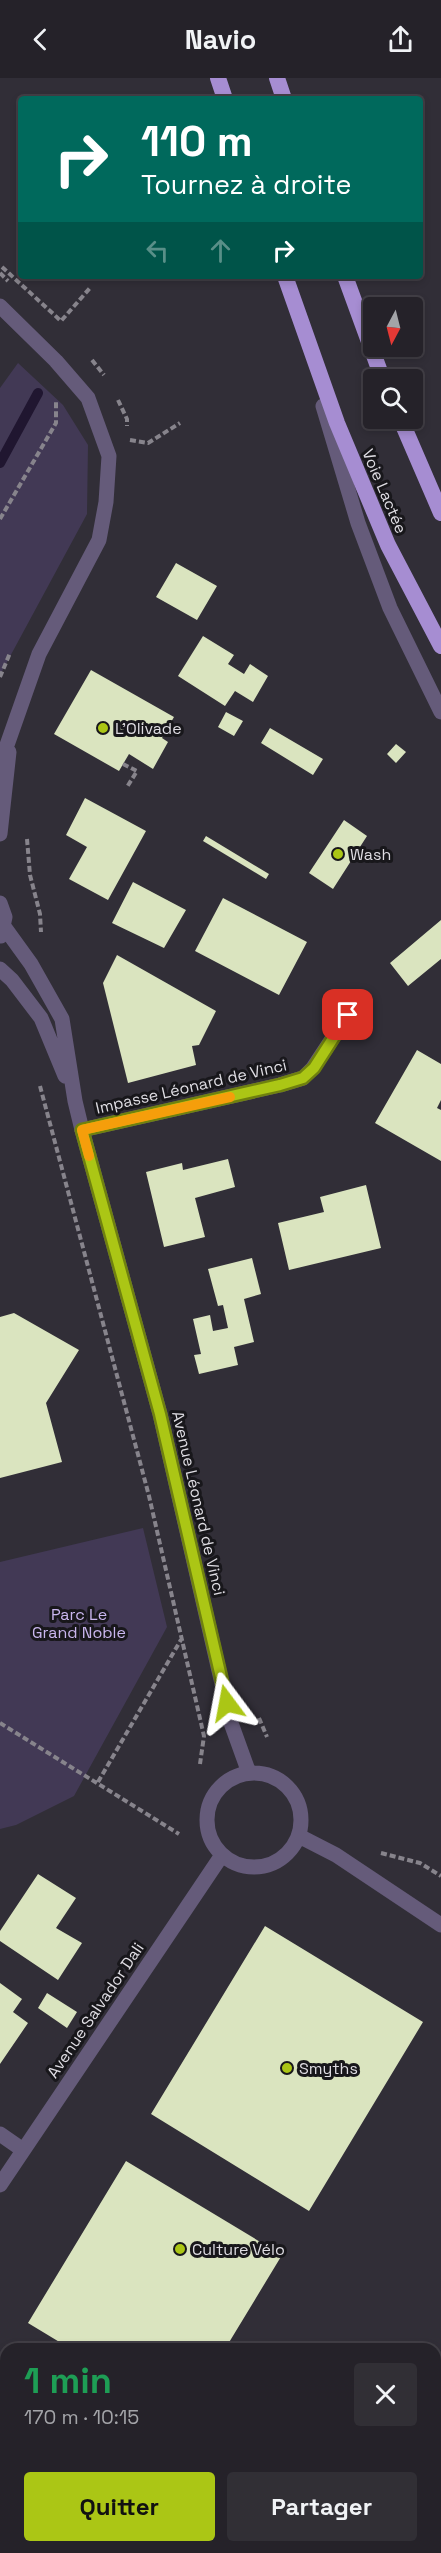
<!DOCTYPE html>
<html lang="fr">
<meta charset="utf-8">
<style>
body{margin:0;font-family:"Space Grotesk",sans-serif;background:#312f35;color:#f1f3f6;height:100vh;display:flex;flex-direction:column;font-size:22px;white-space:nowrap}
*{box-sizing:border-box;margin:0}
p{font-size:20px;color:#a3a4a8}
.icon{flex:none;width:33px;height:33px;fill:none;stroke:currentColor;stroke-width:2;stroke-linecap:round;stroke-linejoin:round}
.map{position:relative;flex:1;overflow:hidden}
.side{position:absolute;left:0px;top:2265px;width:441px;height:210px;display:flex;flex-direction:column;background:#252229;border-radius:18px 18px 0 0;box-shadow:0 3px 9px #0003,0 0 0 2px #423f46}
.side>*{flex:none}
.banner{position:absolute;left:18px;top:18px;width:405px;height:183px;border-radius:6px;box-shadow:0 3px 9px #0003,0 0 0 2px #423f46;background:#00695c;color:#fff;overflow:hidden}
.needle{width:39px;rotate:187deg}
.buttons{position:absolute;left:363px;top:219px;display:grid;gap:12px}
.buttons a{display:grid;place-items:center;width:60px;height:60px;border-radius:6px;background:#252229;box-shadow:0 3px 9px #0003,0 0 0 2px #423f46;font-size:30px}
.pin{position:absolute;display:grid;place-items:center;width:51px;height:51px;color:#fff;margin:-26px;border-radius:12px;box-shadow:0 3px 9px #0006}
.me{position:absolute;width:66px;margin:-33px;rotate:347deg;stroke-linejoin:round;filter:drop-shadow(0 0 4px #0008)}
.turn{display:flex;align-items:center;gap:21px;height:126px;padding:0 24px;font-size:27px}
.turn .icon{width:78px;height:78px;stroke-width:2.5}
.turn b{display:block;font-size:42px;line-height:51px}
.lanes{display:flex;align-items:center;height:57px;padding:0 24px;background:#0003;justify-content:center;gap:30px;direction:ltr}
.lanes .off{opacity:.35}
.round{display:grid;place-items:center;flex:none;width:63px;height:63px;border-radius:6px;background:#312f35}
.headline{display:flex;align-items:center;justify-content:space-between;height:102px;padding:0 24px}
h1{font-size:36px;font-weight:700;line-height:45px;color:#1e9e55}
.cta{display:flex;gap:12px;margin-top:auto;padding:12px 24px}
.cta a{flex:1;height:69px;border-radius:6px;background:#abc615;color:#111;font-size:24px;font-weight:700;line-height:69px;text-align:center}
.cta a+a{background:#312f35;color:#f1f3f6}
header{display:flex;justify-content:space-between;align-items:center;height:78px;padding:0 24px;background:#252229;font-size:27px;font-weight:700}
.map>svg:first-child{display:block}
</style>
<header><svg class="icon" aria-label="back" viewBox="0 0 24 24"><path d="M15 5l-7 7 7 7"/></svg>Navio<svg class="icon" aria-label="share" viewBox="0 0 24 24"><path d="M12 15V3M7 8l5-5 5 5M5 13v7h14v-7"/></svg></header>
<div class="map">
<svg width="441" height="2475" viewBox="0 0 441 2475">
<rect width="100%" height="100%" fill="#312e37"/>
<!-- green -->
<path fill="#423955" d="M 18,285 L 63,327 L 88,367 L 87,436 L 0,597 L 0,310 Z
M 143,1450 L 167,1549 L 74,1718 L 16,1747 L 0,1751 L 0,1484 Z"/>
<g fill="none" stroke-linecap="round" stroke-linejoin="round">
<!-- stream -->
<path stroke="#201630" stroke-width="10" d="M 0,385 L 38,315"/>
</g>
<!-- building -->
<path fill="#dae4bf" d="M 176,485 L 217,508 L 197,542 L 156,519 Z
M 203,558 L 234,577 L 228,586 L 244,596 L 250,586 L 268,598 L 253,624 L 235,613 L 225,628 L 178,598 Z
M 91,592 L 174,639 L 162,660 L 168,664 L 153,691 L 129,676 L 119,693 L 54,656 Z
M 226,634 L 243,643 L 234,658 L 218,649 Z
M 270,650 L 323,681 L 313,697 L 261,665 Z
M 396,666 L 406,674 L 396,685 L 387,676 Z
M 85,720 L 146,753 L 108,822 L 69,801 L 87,769 L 66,757 Z
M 344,742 L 367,758 L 333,811 L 309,795 Z
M 206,758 L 269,796 L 266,801 L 203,763 Z
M 133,804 L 186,832 L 164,870 L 112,845 Z
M 223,820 L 307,864 L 279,917 L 195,873 Z
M 441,842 L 441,881 L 408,908 L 390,885 Z
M 117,877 L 216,933 L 199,967 L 192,968 L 196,987 L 128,1005 L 103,905 Z
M 417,972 L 441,986 L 441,1022 L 437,1030 L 441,1032 L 441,1083 L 375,1045 Z
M 228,1081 L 235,1109 L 195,1120 L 205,1159 L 164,1169 L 146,1094 L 182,1085 L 183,1092 Z
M 366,1107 L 381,1170 L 289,1192 L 278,1145 L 324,1134 L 320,1119 Z
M 252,1180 L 261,1216 L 244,1221 L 254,1264 L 234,1269 L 238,1287 L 199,1296 L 194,1277 L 201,1276 L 193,1241 L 210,1237 L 213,1253 L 228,1250 L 223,1227 L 218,1228 L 208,1191 Z
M 14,1235 L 79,1272 L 46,1325 L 62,1384 L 0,1400 L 0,1239 Z
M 38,1796 L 76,1820 L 56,1850 L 82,1865 L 58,1902 L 0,1863 L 0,1853 Z
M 265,1848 L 423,1944 L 309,2133 L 151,2036 Z
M 0,1905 L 22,1921 L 13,1934 L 28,1945 L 0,1986 Z
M 47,1915 L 77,1934 L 67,1950 L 38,1930 Z
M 126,2083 L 282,2177 L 225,2271 L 71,2271 L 28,2245 Z
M 435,2387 L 441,2391 L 441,2475 L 316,2475 L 320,2469 L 435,2469 Z
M 0,2400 L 6,2402 L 6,2414 L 0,2411 Z
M 0,2453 L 6,2455 L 6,2469 L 37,2469 L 35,2475 L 0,2475 Z"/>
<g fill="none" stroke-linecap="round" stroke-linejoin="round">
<!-- path -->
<path stroke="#87848c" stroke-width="4" stroke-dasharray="6 3" stroke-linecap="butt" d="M 2,189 L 61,243 L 90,210
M 0,195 L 8,203
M 92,282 L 104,297
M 118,322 L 127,341 L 127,348
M 130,362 L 148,365 L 180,345
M 0,441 L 56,345 L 56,324
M 0,599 L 10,575
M 123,686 L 137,693 L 127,709
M 27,761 L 30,797 L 40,836 L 41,854
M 40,1008 L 149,1418 L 204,1658 L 200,1686
M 259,1640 L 267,1659
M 0,1645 L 179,1756
M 98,1704 L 182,1560
M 381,1775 L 420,1785 L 441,1798"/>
<!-- service -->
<path stroke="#655b7a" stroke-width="15" d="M 323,328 L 358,445 L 390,530 L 441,634
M 82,1052 L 280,1007 L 303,1000 L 313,990 L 348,937"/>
<!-- minor -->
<path stroke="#655b7a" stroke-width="15" d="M 0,228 L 56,283 L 88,320 L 109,378 L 106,424 L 99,462 L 39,576 L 0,687
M 0,756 L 9,674
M 0,825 L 5,839 L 1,858
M 5,850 L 31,886 L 62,941 L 75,1023 L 82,1052 L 160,1336 L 231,1645 L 249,1695
M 0,891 L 12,902 L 41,940 L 65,998
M207 1742a47 47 0 1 1 94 0a47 47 0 1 1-94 0Z
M 299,1758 L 336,1777 L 441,1847
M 0,2056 L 23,2072
M 0,2107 L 222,1777"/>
<!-- trunk -->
<path stroke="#a68dd2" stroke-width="16" d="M 218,0 L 225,21
M 277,0 L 284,21
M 285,198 L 337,345 L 388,467 L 441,568
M 345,198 L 383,302
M 400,340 L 441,435"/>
</g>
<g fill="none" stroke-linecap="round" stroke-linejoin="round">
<!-- route casing -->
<g stroke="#6f810e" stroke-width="15">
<path id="route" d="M 227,1625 L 160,1336 L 82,1052 L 280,1007 L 303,1000 L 314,990 L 348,937"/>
</g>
<!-- route -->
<use href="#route" stroke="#abc615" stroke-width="10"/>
<!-- slow -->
<path stroke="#f59e0b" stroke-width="10" d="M 89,1078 L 82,1052 L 230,1019"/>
</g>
<!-- markers -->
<g fill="#abc615" stroke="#18171b" stroke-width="2">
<circle cx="103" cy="650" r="6"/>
<circle cx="338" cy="776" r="6"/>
<circle cx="287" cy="1990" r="6"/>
<circle cx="180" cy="2171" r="6"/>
</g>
<g text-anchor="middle" stroke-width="6" stroke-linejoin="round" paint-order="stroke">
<!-- street labels -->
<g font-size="16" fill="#dfdde3" stroke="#18171b">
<text transform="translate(385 413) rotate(67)" y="6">Voie Lactée</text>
<text transform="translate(191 1008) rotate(-13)" y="6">Impasse Léonard de Vinci</text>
<text transform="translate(199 1425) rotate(77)" y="6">Avenue Léonard de Vinci</text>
<text transform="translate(95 1932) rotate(-56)" y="6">Avenue Salvador Dali</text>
</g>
<!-- poi labels -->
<g font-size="16" fill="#dfdde3" stroke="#18171b" text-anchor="start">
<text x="115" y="656">L'Olivade</text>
<text x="350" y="782">Wash</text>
<text x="299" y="1996">Smyths</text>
<text x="192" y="2177">Culture Vélo</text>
</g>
<!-- park labels -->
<g font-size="16" fill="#c9b6ee" stroke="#18171b">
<text x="79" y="1542">Parc Le<tspan x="79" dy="18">Grand Noble</tspan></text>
</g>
</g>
</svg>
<div class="buttons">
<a><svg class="needle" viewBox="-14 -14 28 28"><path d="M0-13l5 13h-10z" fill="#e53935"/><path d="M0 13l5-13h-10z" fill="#a3a4a8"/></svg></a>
<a><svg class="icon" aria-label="search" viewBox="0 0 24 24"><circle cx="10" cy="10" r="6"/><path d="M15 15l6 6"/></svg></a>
</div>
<div class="pin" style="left:348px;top:937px;background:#d93025"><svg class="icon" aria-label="arrive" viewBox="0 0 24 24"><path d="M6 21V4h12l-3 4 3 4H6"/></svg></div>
<svg class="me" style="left:227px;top:1625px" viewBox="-20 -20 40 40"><path d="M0-17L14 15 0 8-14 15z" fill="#abc615" stroke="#fff" stroke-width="4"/></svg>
<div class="banner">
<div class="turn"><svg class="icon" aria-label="right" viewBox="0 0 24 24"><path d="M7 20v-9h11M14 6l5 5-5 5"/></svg><div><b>110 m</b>Tournez à droite</div></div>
<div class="lanes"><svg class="icon off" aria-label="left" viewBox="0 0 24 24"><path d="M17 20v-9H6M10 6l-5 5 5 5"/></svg><svg class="icon off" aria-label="ahead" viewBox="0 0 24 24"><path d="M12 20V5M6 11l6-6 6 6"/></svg><svg class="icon" aria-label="right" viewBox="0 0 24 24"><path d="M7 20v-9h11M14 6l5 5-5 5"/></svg></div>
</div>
<section class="side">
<div class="headline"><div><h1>1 min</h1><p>170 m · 10:15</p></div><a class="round"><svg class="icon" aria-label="close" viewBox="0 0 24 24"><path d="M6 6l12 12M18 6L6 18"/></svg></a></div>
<div class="cta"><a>Quitter</a><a>Partager</a></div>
</section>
</div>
